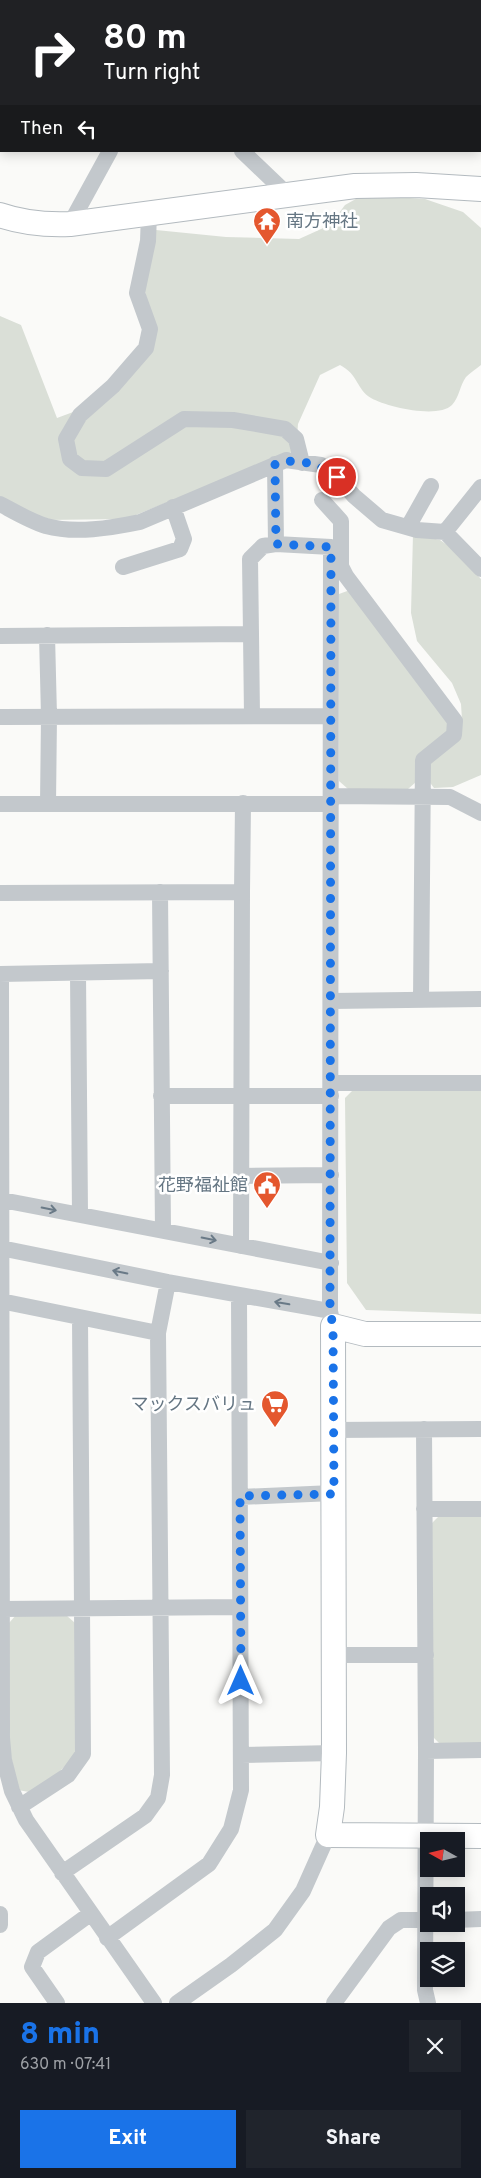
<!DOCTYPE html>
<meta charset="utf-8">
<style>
body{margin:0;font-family:Overpass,"Noto Sans JP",sans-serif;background:#20242c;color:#f1f3f6;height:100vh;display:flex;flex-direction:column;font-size:19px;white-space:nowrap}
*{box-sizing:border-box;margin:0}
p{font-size:16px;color:#9ea1a6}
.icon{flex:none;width:28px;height:28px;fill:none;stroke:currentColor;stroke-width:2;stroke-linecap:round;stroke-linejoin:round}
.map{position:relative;height:2003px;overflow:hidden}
.drawer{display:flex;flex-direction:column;background:#171b24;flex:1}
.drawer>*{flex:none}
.hud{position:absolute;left:0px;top:0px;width:481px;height:152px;box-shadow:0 2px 12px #0003;background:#202124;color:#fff;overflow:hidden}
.needle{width:32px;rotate:278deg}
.controls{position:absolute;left:420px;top:1832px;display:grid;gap:10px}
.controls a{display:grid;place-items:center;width:45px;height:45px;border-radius:0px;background:#171b24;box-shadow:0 2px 12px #0003;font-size:25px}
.pin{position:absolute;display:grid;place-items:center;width:42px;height:42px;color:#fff;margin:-21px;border:2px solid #fff;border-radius:50%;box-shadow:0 1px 5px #0007}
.me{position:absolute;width:55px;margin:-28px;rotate:0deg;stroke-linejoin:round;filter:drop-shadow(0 0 4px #0008)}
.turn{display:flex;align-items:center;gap:18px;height:105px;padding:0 20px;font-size:22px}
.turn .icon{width:65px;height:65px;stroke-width:2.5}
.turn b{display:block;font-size:35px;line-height:42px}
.then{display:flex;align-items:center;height:48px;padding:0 20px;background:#0003;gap:10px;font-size:19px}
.round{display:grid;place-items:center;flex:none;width:52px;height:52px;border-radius:0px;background:#20242c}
.overview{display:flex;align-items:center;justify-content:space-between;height:85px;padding:0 20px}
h1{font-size:30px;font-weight:800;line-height:38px;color:#1a73e8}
.action{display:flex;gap:10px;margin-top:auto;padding:10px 20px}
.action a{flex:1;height:58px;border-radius:0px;background:#1a73e8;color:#fff;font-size:20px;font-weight:800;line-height:58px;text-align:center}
.action a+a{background:#20242c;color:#f1f3f6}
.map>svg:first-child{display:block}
</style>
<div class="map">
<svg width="481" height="2003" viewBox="0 0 481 2003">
<rect width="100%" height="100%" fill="#fafaf8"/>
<!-- green -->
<path fill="#dadfd7" d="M 363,195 L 425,199 L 463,212 L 481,228 L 481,365 C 476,369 470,373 466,377 C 460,385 459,398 452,405 C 438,419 387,407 371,398 C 356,389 359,375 340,365 L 320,375 L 298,424 L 296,450 L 126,519 L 46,520 L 0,496 L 0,316 L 21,325 L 57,418 L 100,402 L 142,355 L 153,321 L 143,285 L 156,230 L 226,237 L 299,239 L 330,225 L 345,205 Z
M 413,534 L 440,540 L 453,549 L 481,579 L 481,775 L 453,787 L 434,788 L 428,780 L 429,762 L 462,720 L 461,704 L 452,683 L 417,641 L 411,613 Z
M 350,590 L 449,722 L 448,732 L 416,782 L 408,789 L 348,789 L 339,781 L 339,594 Z
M 481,1089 L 481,1314 L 366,1310 L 347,1283 L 345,1098 L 353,1090 Z
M 439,1516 L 481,1516 L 481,1745 L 441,1745 L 433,1737 L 432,1523 Z
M 16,1615 L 66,1615 L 75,1623 L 75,1754 C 65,1771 46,1781 29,1792 L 18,1790 L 9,1746 L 9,1623 Z"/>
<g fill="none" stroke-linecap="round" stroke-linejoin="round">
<!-- river -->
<path stroke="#bbc7cb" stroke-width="28" d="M 0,29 L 1,28
M 480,122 L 481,122"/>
<!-- secondary casing -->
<g stroke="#b3babf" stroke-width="26">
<path id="secondary" d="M 63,1 L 64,0
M 0,89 L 1,88
M 0,215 C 23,223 45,225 70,224 L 355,186 L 416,185 L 481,189
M 481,1334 L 365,1334 L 333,1326 L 334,1753 L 332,1807 L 328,1835 L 481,1836"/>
</g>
<!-- path -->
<path stroke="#bbbfc2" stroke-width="2.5" stroke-dasharray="2.5 2.5" stroke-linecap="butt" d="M 480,134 L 481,134"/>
<!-- street -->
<path stroke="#c3c8cc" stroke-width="16" d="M 360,0 L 362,1
M 434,1 L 436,0
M 242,151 L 287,194
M 149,214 L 148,241 L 137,293 L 150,329 L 146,348 L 113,386 L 80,415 L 66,439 L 70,459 L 82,468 L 106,469 L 184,419 L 233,420 L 285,429 L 296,439 L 302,463
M 70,224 L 110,151
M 275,464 L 276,544
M 322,500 L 341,521 L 341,564
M 0,504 C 15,512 30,521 46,526 C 75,534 111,528 140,522 L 286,460 L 321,465 L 337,477 L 354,496 L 382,520 L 417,530 L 445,532 L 481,569
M 408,527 L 431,486
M 445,532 L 481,487
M 331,547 L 330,1311 L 333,1326
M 332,549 L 346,576 L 455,721 L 454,735 L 423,760 L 421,1000
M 123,567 L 180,549 L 184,539 L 173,507
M 251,634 L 252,716
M 47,635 L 49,716 L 48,804
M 0,636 L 251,634 L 250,559 L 263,546 L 276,544 L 331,547
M 0,717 L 330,716
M 331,796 L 450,797 L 481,813
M 0,804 L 331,804
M 160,892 L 163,1230
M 0,893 L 242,892 L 243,803
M 78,973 L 80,1214
M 0,974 L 161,971
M 1,974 L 2,1738 L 4,1760 L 12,1791 L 26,1820 L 154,2003
M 332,1001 L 481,999
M 331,1083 L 481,1083
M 161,1096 L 331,1096
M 241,1176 L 331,1175
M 2,1200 L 331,1263
M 241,1246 L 242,892
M 1,1248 L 168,1282 L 330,1311
M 1,1301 L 158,1333
M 424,1429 L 426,1751
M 333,1430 L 481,1429
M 240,1497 L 333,1493
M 424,1509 L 481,1509
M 2,1609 L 240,1607
M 334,1655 L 426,1655
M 241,1755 L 334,1753
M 19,1807 L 68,1775 L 83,1754 L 80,1318
M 62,1873 L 145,1816 L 158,1798 L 162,1775 L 158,1333 L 168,1282
M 0,1914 L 0,1925
M 456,1920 L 481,1919
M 107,1938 L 209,1864 L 231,1829 L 241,1790 L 239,1295
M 57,2003 L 32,1967 L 38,1952 L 90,1914
M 177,2003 L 231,1965 L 275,1930 L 303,1891 L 328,1835
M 334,2003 L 389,1928 L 401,1920 L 429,1920
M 428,2003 L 425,1990 L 426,1751 L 481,1750"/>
<!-- secondary -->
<use href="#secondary" stroke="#fff" stroke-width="24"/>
</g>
<!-- one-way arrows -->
<defs><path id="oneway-shaft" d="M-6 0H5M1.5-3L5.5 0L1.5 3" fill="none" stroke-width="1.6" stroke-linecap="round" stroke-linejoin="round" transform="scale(1.25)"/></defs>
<g stroke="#6a7a87">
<use href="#oneway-shaft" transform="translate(49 1209) rotate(11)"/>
<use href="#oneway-shaft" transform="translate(209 1239) rotate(11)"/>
<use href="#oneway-shaft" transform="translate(120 1272) rotate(-168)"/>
<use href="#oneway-shaft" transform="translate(282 1303) rotate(-170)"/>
</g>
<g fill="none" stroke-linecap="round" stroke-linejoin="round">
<!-- route -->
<path stroke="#1a73e8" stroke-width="9" stroke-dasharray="0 16.2" d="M 241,1681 L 240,1496 L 334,1494 L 333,1326 L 330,1311 L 331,547 L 276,544 L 275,464 C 297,457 319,464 337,477"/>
</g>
<!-- icons -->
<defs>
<g id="temple-pin" transform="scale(1.4375)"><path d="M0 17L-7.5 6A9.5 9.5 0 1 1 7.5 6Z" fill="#e4572e" stroke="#fff"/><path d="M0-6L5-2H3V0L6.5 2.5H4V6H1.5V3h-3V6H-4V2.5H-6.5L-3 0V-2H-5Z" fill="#fff"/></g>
<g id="civic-pin" transform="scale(1.4375)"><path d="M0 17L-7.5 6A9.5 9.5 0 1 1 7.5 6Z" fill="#e4572e" stroke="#fff"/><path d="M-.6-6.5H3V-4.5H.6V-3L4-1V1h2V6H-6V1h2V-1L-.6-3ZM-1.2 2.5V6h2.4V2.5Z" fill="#fff"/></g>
<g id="supermarket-pin" transform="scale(1.4375)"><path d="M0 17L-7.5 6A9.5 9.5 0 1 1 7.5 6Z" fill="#e4572e" stroke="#fff"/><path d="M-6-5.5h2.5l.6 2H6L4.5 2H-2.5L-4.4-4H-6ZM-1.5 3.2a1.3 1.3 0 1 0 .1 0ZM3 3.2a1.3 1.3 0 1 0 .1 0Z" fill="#fff"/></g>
</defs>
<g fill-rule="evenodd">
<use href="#temple-pin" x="267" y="221"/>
<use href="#civic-pin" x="267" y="1185"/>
<use href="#supermarket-pin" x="275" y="1404"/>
</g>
<g text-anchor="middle" stroke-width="5" stroke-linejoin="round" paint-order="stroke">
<!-- poi labels -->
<g font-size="18" fill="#657683" stroke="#fff" text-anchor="end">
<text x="286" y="227" text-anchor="start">南方神社</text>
<text x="248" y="1191">花野福祉館</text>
<text x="256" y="1410">マックスバリュ</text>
</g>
</g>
</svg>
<div class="controls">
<a><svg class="needle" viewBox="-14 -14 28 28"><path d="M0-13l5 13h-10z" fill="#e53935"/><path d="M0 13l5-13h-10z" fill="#9ea1a6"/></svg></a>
<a><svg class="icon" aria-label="sound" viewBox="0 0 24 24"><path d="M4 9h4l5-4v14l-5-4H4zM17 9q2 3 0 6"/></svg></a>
<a><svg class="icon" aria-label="layers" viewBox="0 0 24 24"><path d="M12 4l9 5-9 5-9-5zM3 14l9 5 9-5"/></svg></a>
</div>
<div class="pin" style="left:337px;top:477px;background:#d93025"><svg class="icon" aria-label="arrive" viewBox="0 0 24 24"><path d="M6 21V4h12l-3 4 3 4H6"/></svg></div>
<svg class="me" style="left:241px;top:1681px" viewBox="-20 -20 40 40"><path d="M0-17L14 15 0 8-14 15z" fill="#1a73e8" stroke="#fff" stroke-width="4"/></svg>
<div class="hud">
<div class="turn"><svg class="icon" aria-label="right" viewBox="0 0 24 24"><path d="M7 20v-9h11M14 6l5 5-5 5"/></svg><div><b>80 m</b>Turn right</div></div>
<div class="then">Then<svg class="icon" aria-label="left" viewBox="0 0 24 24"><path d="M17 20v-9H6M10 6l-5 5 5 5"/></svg></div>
</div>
</div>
<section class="drawer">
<div class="overview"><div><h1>8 min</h1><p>630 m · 07:41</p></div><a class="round"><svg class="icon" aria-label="close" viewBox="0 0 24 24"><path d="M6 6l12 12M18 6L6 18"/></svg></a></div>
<div class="action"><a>Exit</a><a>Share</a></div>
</section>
